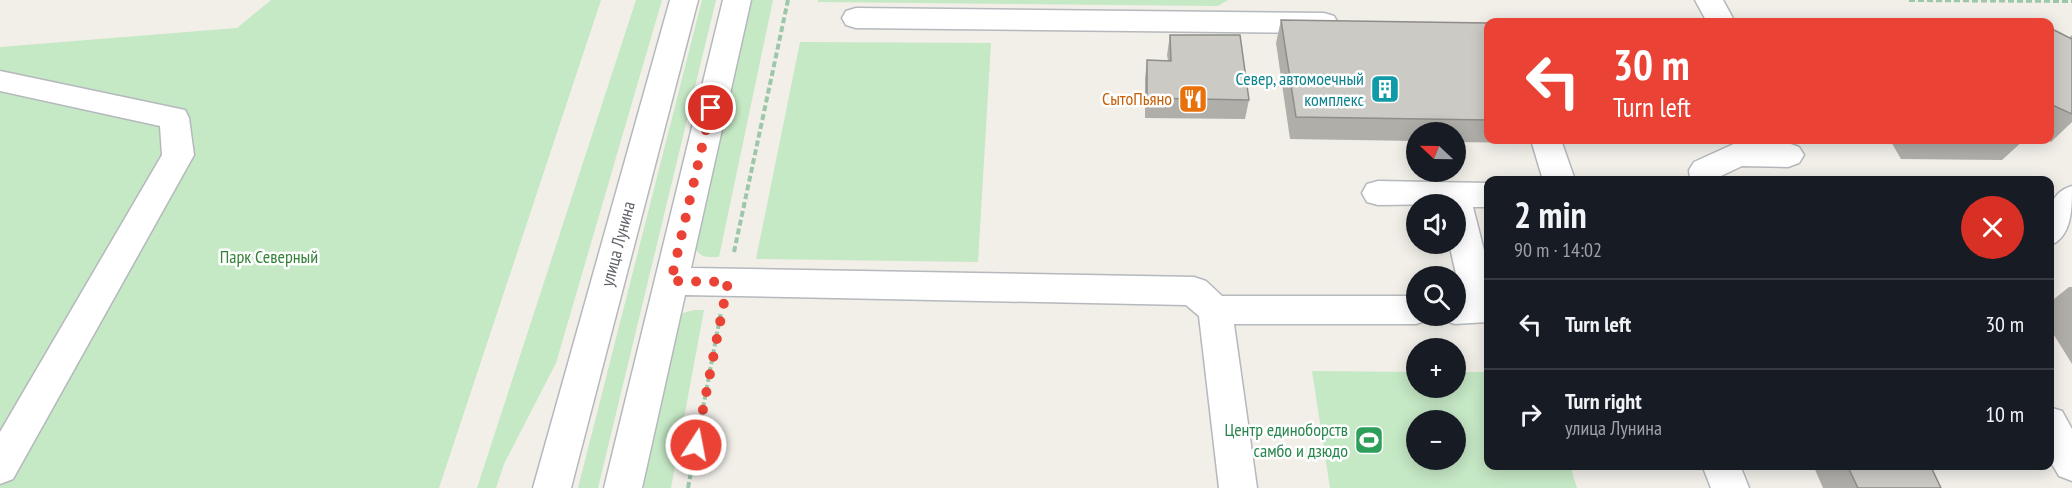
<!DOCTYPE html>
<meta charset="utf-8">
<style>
body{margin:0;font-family:"PT Sans Narrow",sans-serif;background:#242831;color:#f1f3f6;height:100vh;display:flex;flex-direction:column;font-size:22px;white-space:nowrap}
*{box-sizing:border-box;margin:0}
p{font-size:20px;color:#9ea1a6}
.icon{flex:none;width:33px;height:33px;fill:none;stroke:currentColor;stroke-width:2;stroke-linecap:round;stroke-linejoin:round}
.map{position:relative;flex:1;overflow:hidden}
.drawer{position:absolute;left:1484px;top:176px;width:570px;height:294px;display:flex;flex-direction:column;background:#171b24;border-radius:12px;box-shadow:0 3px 15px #0003}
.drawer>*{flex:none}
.banner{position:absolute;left:1484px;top:18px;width:570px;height:126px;border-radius:12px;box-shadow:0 3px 15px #0003;background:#ea4335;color:#fff;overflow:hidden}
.needle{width:39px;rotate:292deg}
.controls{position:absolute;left:1406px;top:122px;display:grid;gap:12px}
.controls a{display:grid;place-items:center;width:60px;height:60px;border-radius:50%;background:#171b24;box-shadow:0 3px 15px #0003;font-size:30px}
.pin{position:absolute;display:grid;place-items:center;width:51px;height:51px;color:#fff;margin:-26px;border:3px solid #fff;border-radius:50%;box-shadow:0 2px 6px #0007}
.me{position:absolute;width:66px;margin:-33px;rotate:11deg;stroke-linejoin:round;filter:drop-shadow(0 0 4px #0008)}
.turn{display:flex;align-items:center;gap:21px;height:126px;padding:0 30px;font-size:27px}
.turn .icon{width:78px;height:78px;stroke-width:2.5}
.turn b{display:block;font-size:42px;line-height:51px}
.round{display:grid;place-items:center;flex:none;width:63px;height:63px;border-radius:32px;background:#242831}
.head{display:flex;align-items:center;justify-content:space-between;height:102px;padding:0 30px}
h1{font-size:36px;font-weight:700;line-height:45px}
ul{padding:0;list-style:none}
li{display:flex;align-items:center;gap:18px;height:90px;padding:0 30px;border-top:2px solid #363941}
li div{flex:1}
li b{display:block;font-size:22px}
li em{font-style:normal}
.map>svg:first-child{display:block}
</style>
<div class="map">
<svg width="2072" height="488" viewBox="0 0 2072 488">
<rect width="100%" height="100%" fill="#f1efe8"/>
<!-- green -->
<path fill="#c5e8c5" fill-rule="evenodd" d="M 271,0 L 601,0 L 439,488 L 0,488 L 0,47 L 237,28 Z
M 636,0 L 662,0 L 556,363 L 504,464 L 496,488 L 477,488 Z
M 702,0 L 716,0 L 598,488 L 578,488 Z
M 750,0 L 773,0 L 719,257 C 706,257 698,258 694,244 Z
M 818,0 L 1228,0 L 1218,6 L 818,2 Z
M 800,42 L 991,43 L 978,262 L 756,259 Z
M 694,310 L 704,310 L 671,488 L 639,488 L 674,326 L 683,313 Z
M 1312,371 L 1416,372 L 1416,387 L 1455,387 L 1455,372 L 1488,372 L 1488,465 L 1570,465 L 1577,488 L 1330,488 ZM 1416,420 L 1455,420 L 1455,459 L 1416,459 Z"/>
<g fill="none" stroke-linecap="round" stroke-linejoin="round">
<!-- minor casing -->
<g stroke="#b5b8bc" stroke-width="3">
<path id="minor" d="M 670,0 L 698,0 L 571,488 L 533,488 Z
M 723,0 L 751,0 L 691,268 L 1194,277 L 1206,281 L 1222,296 L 1416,296 L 1416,315 L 1431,315 L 1428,320 L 1416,324 L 1234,324 L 1257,488 L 1219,488 L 1199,316 L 1186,305 L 685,295 L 642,488 L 604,488 Z
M 1695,0 L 1723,0 L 1735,22 L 1707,22 Z
M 856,8 L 1324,13 L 1334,16 L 1338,23 L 1334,30 L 1324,33 L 856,28 L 846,25 L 842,18 L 846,11 Z
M 0,71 L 185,110 L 189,118 L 194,155 L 13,479 L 0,484 L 0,432 L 162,155 L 160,126 L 0,91 Z
M 1531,140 L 1561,140 L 1575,180 L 1543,180 Z
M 1738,142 L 1788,143 L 1799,147 L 1804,155 L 1799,163 L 1788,167 L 1742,166 L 1721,176 L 1722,180 L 1690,180 L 1689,170 L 1694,162 Z
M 1378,181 L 1488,183 L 1488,207 L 1473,207 L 1488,266 L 1488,322 L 1455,324 L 1443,320 L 1440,315 L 1455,315 L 1455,296 L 1461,296 L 1449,243 L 1455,243 L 1455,204 L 1378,205 L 1367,202 L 1362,193 L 1367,184 Z
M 2072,186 C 2072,210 2072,237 2049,246 C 2049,222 2044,194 2072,186 Z
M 2049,407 L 2062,411 L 2072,429 L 2072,481 L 2059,476 L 2049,459 Z
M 1702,465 L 1740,465 L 1749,488 L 1711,488 Z"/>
</g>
<!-- path -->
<path stroke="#9cc7a9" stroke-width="4" stroke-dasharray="6 3" stroke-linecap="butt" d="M 1909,0 L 2072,1
M 734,252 L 788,0
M 688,488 L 721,312"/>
<!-- minor -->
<use href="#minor" fill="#fff" fill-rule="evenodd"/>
</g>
<!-- wall -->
<path fill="#afaea9" d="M 1281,20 L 1488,23 L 1488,140 L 1530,140 L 1528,143 L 1455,142 L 1455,132 L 1416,132 L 1416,141 L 1290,139 L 1276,43 Z
M 2054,30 L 2069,38 L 2072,35 L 2072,122 L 2051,142 L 2046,140 L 2049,140 L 2049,35 Z
M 1170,35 L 1249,100 L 1245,119 L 1145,118 L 1145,79 L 1147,60 L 1168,61 L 1167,55 Z
M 1890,140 L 2024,140 L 2002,160 L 1901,159 Z
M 2069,287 L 2072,287 L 2072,364 L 2049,327 L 2049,303 Z
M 1813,465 L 1930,465 L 1941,488 L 1823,488 Z"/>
<!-- building -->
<path fill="#cccac5" stroke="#8f8d8a" stroke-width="1.5" d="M 1281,20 L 1488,23 L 1488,120 L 1296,117 Z
M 2054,30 L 2072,39 L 2072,114 L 2050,104 L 2049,105 L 2049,36 Z
M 1170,35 L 1240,35 L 1249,100 L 1147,98 L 1147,60 L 1171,61 Z
M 1847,465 L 1930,465 L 1941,488 L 1858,488 Z"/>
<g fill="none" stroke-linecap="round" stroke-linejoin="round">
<!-- route -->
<path stroke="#ea4335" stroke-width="10" stroke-dasharray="0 18" d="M 696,445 L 728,282 L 671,281 L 711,108"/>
</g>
<!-- icons -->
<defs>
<g id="building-square" transform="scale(1.5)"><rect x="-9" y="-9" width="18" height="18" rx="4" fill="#0f9aa8" stroke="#fff"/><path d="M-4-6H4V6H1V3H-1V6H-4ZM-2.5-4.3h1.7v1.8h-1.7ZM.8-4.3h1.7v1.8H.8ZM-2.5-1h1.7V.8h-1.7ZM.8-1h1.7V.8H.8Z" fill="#fff"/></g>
<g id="restaurant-square" transform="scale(1.5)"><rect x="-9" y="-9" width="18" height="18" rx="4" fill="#e8710a" stroke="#fff"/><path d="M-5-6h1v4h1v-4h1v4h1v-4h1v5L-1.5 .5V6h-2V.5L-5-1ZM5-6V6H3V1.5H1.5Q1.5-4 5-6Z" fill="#fff"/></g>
<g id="stadium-square" transform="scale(1.5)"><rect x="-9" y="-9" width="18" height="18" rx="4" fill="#2e9e5b" stroke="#fff"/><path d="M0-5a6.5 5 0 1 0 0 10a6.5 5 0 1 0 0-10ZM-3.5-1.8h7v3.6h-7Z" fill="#fff"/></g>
</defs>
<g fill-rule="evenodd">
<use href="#building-square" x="1385" y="89"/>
<use href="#restaurant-square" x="1193" y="99"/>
<use href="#stadium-square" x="1369" y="440"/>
</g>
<g text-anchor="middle" stroke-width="5" stroke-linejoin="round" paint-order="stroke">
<!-- culture labels -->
<g font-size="18" fill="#0d838f" stroke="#fff" text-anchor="end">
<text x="1364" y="85">Север, автомоечный<tspan x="1364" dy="21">комплекс</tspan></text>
</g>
<!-- food labels -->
<g font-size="18" fill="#c56008" stroke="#fff" text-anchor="end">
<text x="1172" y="105">СытоПьяно</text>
</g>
<!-- street labels -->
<g font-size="18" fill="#5f6368" stroke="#fff">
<text transform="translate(618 244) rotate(-75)" y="6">улица Лунина</text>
</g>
<!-- park labels -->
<g font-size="18" fill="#348238" stroke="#fff">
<text x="269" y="263">Парк Северный</text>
</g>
<!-- leisure labels -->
<g font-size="18" fill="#27864d" stroke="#fff" text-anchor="end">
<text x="1348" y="436">Центр единоборств<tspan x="1348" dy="21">самбо и дзюдо</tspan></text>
</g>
</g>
</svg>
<div class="controls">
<a><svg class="needle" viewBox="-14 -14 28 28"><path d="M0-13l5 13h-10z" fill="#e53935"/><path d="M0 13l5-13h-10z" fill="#9ea1a6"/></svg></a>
<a><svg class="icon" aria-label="sound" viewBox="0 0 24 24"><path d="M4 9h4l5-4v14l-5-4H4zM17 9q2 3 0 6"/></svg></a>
<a><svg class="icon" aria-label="search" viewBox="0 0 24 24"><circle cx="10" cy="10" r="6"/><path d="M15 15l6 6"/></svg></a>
<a>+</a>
<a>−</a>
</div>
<div class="pin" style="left:711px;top:108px;background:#d93025"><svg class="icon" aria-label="arrive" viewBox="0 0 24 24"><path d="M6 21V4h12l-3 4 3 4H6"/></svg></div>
<svg class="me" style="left:696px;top:445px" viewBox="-20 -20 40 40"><circle r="17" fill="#ea4335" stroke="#fff" stroke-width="3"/><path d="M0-11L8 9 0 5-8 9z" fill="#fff"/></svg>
<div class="banner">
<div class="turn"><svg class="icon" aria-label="left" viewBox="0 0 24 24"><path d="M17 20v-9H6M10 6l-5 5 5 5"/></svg><div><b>30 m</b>Turn left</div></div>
</div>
<section class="drawer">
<div class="head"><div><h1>2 min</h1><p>90 m · 14:02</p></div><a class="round" style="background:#d93025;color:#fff"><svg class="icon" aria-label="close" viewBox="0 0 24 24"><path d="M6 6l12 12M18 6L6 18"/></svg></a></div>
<ul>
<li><svg class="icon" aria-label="left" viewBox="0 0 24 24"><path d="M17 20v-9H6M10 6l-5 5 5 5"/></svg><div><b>Turn left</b></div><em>30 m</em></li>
<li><svg class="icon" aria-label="right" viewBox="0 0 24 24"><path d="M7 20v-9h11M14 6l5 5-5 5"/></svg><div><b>Turn right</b><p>улица Лунина</p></div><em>10 m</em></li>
</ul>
</section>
</div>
